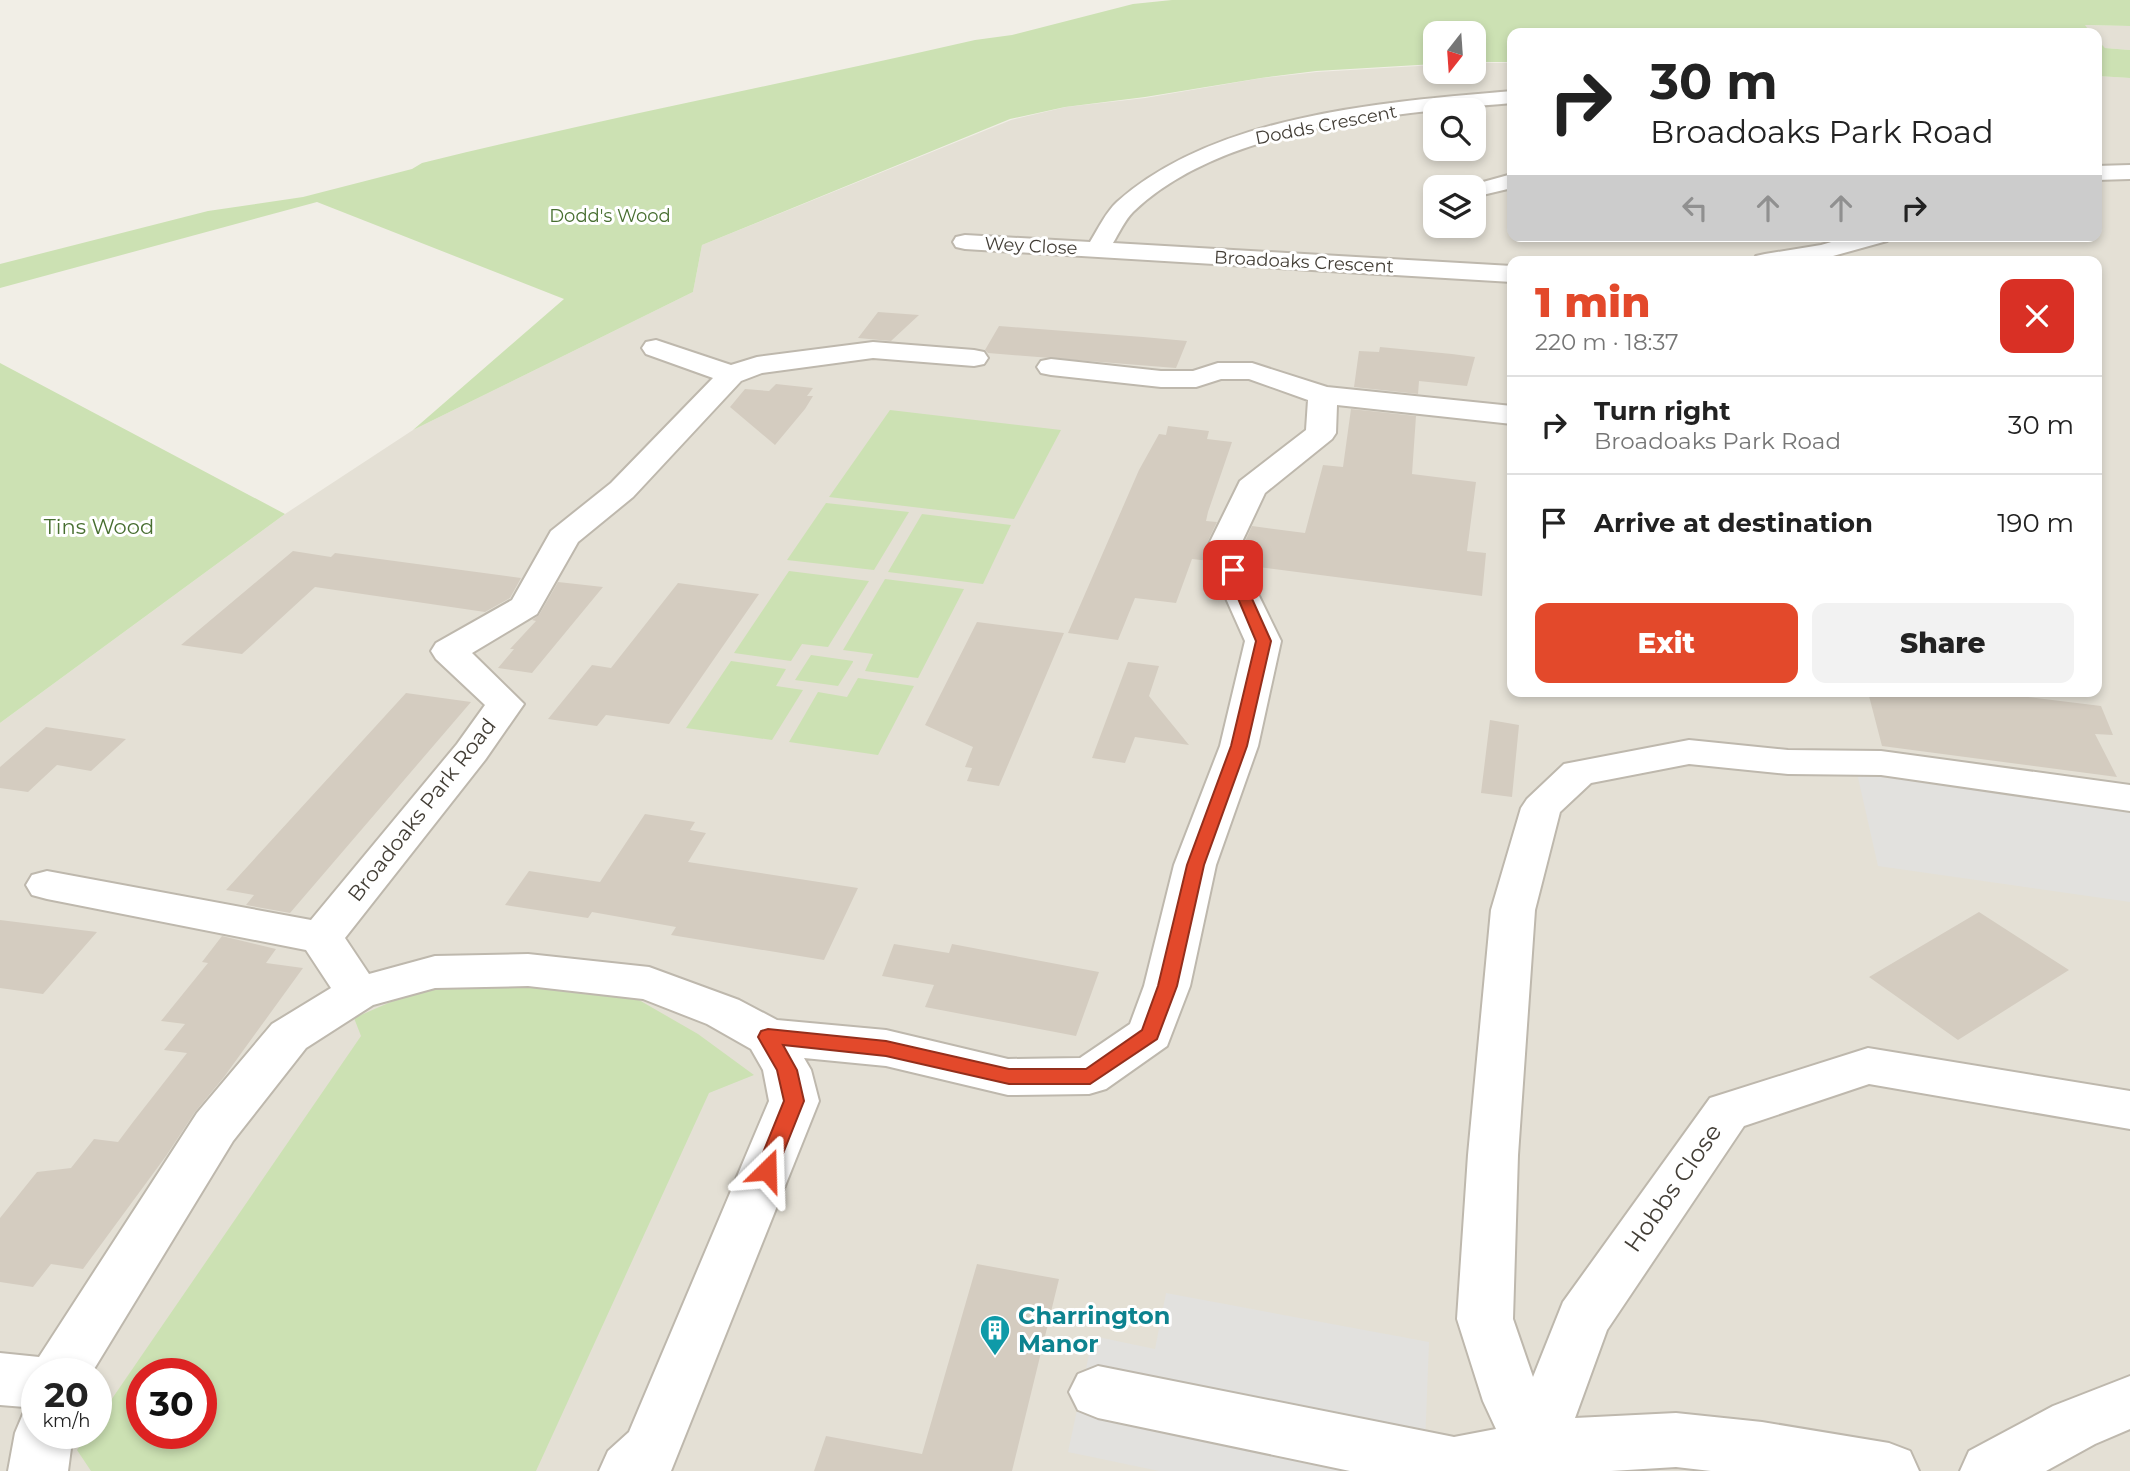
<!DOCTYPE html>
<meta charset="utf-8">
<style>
body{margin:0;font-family:Montserrat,sans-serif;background:#f2f2f2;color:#222;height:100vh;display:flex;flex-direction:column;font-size:26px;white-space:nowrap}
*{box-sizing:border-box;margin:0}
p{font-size:23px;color:#767676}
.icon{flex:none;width:38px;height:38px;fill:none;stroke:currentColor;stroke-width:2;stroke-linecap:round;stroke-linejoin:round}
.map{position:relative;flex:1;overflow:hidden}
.side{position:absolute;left:1507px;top:256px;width:595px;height:441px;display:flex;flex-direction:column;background:#fff;border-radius:14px;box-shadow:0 4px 10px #0003}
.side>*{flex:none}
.guide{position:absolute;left:1507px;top:28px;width:595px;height:214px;border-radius:14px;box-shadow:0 4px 10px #0003;background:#fff;color:#222;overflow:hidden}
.needle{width:46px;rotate:197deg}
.controls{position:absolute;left:1423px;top:21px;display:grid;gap:14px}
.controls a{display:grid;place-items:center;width:63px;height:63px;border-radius:14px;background:#fff;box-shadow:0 4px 10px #0003;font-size:35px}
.speed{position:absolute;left:21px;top:1358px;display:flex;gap:14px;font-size:35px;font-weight:700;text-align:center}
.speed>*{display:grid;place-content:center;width:91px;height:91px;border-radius:50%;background:#fff;box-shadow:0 4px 10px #0003;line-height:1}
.speed small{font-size:18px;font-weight:400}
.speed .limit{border:10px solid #d22;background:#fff;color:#111}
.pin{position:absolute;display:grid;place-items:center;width:60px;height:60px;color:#fff;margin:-30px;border-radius:14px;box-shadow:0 4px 10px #0006}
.me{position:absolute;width:77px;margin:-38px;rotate:22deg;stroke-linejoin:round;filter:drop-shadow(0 0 5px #0008)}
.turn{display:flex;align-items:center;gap:24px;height:147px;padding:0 28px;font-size:32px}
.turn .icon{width:91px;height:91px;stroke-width:2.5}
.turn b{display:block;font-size:49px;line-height:60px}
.lanes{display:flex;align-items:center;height:66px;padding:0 28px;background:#0003;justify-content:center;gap:35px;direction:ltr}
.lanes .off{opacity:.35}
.round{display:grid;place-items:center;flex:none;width:74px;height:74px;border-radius:14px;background:#f2f2f2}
.head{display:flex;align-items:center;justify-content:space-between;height:119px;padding:0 28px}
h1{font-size:42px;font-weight:800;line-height:52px;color:#e3492b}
.primary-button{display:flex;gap:14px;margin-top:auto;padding:14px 28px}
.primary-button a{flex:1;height:80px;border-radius:14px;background:#e3492b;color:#fff;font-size:28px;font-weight:800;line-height:80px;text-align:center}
.primary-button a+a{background:#f2f2f2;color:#222}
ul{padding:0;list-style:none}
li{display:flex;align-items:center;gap:21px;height:98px;padding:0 28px;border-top:2px solid #e0e0e0}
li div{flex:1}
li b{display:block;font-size:26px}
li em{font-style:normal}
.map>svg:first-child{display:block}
</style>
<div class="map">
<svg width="2130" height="1471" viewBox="0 0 2130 1471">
<rect width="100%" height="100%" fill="#f1eee6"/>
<!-- residential -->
<path fill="#e4e0d5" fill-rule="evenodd" d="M 2084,25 L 2130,26 L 2130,50 L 2105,48 L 2097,39 L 2096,33 L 2091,33 Z
M 1474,63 L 1512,63 L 1512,236 L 2096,236 L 2097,76 L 2130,78 L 2130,1471 L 0,1471 L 0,723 L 285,514 L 413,430 L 693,292 L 702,245 L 1011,120 L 1066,107 L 1145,98 L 1262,78 L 1317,72 L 1435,65 L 1435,72 L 1474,72 ZM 1435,110 L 1474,110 L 1474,149 L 1435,149 ZM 1435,187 L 1474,187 L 1474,226 L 1435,226 ZM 1512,261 L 2096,261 L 2096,691 L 1512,691 ZM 37,1374 L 96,1374 L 96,1433 L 37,1433 ZM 142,1374 L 201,1374 L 201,1433 L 142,1433 Z"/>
<!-- green -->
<path fill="#cce1b3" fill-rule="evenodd" d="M 1172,0 L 2130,0 L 2130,26 L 2085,25 L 2091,33 L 1512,33 L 1512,62 L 1474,62 L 1474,33 L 1435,33 L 1435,64 L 1316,71 L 1261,78 L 1145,97 L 1065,107 L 1010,119 L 702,245 L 693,292 L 413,430 L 564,299 L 317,202 L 0,288 L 0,264 L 208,211 L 303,197 L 412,169 L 422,163 C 605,118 791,82 975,40 L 1012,35 L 1133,4 Z
M 2097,39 L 2105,48 L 2130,50 L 2130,78 L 2097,76 Z
M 0,363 L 285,514 L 0,723 Z
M 890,410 L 1061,430 L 1014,519 L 829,497 Z
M 826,503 L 909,512 L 874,570 L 787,560 Z
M 922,514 L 1011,525 L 983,584 L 888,572 Z
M 789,571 L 869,581 L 828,647 L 802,644 L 791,661 L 734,653 Z
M 885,579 L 964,589 L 918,678 L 865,671 L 873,654 L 843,650 Z
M 811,655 L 853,661 L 853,662 L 838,686 L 795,680 Z
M 731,661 L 786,669 L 776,686 L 803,690 L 772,740 L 686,728 Z
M 858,678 L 914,686 L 878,755 L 789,742 L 818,692 L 847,697 Z
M 493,978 L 632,996 L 698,1034 L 754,1075 L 709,1093 L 536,1471 L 91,1471 L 77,1450 L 89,1433 L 96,1433 L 96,1422 L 361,1036 L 354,1018 L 425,987 ZM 142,1374 L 201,1374 L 201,1433 L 142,1433 Z"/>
<!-- parking -->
<path fill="#e2e1de" d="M 1852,751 L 2130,789 L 2130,902 L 1878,866 Z
M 1166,1293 L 1429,1342 L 1424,1471 L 1159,1471 L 1068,1452 L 1093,1336 L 1155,1349 Z"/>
<!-- building -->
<path fill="#d4ccc0" d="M 878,312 L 919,315 L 891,341 L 858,338 Z
M 999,326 L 1143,337 L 1187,341 L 1176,368 L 988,353 L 985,350 Z
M 1380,347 L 1452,354 L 1475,357 L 1467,386 L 1419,381 L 1418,394 L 1354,387 L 1359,351 L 1379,352 Z
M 776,384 L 813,388 L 807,396 L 813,396 L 805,409 L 775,445 L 730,407 L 745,389 L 769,391 Z
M 1351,409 L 1416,416 L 1412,474 L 1476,482 L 1467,551 L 1486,553 L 1482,596 L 1250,566 L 1243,546 L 1252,526 L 1305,533 L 1323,465 L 1343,467 Z
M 1168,426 L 1209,431 L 1207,439 L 1232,442 L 1208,512 L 1206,521 L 1217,522 L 1206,545 L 1210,561 L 1192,559 L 1176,603 L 1135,598 L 1118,640 L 1068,633 L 1139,470 L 1159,434 L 1166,435 Z
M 293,551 L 331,557 L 335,553 L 521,578 L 510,598 L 485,612 L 315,587 L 242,654 L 181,645 Z
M 558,582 L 603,587 L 532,673 L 498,668 L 514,649 L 510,649 L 536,621 L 532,620 L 539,615 Z
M 678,583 L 759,594 L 669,724 L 606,715 L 597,726 L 548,719 L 592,665 L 611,668 Z
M 977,622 L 1064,633 L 999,786 L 967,781 L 972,768 L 965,767 L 973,747 L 925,725 Z
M 1128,662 L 1159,666 L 1149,696 L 1189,745 L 1135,737 L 1125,763 L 1092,758 Z
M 1874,691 L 1981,691 L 2101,706 L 2113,735 L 2095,734 L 2117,777 L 1882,746 L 1869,696 L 1875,697 Z
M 406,693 L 471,702 L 290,913 L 246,905 L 254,895 L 226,890 Z
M 1490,720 L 1519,725 L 1512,797 L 1481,793 Z
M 46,727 L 126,739 L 91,771 L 57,765 L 28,792 L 0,788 L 0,767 Z
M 645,814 L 695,822 L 690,830 L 706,833 L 688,862 L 858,888 L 824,960 L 671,935 L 676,927 L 592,912 L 588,918 L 505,905 L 529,871 L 600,882 Z
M 1979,912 L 2069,970 L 1958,1040 L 1869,977 Z
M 0,920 L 97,932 L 43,994 L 0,988 Z
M 222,936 L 276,949 L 266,963 L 303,968 L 224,1077 L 195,1112 L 166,1156 L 83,1269 L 51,1264 L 33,1287 L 0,1282 L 0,1218 L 37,1172 L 71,1168 L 94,1139 L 118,1142 L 133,1122 L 187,1053 L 164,1050 L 185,1024 L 161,1021 L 208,963 L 202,962 Z
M 894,944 L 949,953 L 952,944 L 1099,972 L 1076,1036 L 925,1007 L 934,985 L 882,976 Z
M 977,1264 L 1059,1279 L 1012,1471 L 814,1471 L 826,1436 L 922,1454 Z"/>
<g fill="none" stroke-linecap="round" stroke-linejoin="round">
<!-- minor casing -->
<g stroke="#beb8ad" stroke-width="4">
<path id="minor" d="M 1512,91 L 1512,103 C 1396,113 1221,127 1133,212 C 1125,220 1119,233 1113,243 L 1512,266 L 1512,282 L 965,249 L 956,247 L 953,242 L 956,237 L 965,235 L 1090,242 C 1098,229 1106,212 1117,202 C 1216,114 1385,102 1512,91 Z
M 2130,165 L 2130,179 L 2096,180 L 2096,166 Z
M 1512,174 L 1512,188 L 1474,197 L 1474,187 L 1465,187 Z
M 1852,236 L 1891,236 L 1887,241 L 1815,261 L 1753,261 L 1756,256 L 1765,254 L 1821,245 Z
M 656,340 L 731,365 L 757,357 L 873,342 L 974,350 L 984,352 L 988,358 L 984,364 L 974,366 L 873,358 L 762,373 L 741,381 L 633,497 L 578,542 L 537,614 L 472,653 L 524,704 L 485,760 L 345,938 L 369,974 L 435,956 L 528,954 L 649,967 L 739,1000 L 777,1020 L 886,1030 L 1008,1059 L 1080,1058 L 1130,1024 L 1144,986 L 1174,865 L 1220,746 L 1245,641 L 1224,594 L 1208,546 L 1240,481 L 1306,430 L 1308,400 L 1249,379 L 1221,379 L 1196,387 L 1161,387 L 1051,375 L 1041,373 L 1037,367 L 1041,361 L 1051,359 L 1161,371 L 1193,371 L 1218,363 L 1252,363 L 1327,387 L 1512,406 L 1512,424 L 1337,405 L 1336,433 L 1332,439 L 1265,493 L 1240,546 L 1258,594 L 1281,641 L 1258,746 L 1216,865 L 1190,986 L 1167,1046 L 1106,1089 L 1089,1094 L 1008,1095 L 886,1066 L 804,1058 L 811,1070 L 819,1101 L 671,1471 L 599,1471 L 608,1451 L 629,1432 L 769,1101 L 763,1070 L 751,1049 L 707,1024 L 643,999 L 528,986 L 435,988 L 373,1005 L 306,1048 L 233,1141 L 91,1374 L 37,1374 L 37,1408 L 0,1405 L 0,1353 L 39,1357 L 197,1113 L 272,1024 L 331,988 L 306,950 L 47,899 L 32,895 L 26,885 L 32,875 L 47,871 L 311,920 L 457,744 L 485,705 L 436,659 L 431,651 L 436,643 L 512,600 L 551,531 L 611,483 L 713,378 L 646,354 L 642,348 L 646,342 Z
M 1689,740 L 1788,750 L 1881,751 L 2130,785 L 2130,811 L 1881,775 L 1788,774 L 1689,764 L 1591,783 L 1560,812 L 1535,910 L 1518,1155 L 1513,1319 L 1533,1377 L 1563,1302 L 1710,1098 L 1868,1048 L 2130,1091 L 2130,1129 L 1869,1084 L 1744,1126 L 1607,1330 L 1575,1418 L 1676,1413 L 1762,1422 L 1889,1443 L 1910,1451 L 1919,1471 L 1711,1471 L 1676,1467 L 1611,1471 L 1350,1471 L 1098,1418 L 1078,1410 L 1069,1392 L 1078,1374 L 1098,1366 L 1454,1437 L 1496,1429 L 1483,1401 L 1457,1319 L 1468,1155 L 1491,910 L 1521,808 L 1527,799 L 1564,764 Z
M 2130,1376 L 2130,1429 L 2095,1444 L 2046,1471 L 1960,1471 L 1969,1451 L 2053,1406 Z
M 37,1409 L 37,1433 L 73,1433 L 68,1471 L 8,1471 L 15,1433 L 23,1414 Z"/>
</g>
<!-- minor -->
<use href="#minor" fill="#fff" fill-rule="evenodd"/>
</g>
<!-- route -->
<path fill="#e3492b" stroke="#942f1c" stroke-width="2" d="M 1233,566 L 1239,570 L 1271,641 L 1247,746 L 1204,865 L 1177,986 L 1157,1039 L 1090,1084 L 1009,1084 L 886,1056 L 783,1045 L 797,1070 L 804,1101 L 774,1176 L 767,1178 L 759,1176 L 756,1170 L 784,1101 L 777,1070 L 758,1037 L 761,1031 L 768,1029 L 886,1041 L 1009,1069 L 1086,1069 L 1142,1030 L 1158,986 L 1187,865 L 1231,746 L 1256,641 L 1226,570 Z"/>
<!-- icons -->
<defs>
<g id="building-pin" transform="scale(1.575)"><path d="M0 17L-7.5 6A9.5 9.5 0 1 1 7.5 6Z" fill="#0f9aa8" stroke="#fff"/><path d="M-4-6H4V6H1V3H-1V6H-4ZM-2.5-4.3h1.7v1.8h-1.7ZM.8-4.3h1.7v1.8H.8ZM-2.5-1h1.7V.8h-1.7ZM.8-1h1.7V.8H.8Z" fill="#fff"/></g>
</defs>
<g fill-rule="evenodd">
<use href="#building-pin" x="995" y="1330"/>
</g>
<g text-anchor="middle" stroke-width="6" stroke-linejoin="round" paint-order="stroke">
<!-- far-street labels -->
<g font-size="18" fill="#433e36" stroke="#fff">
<text transform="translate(1326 125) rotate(-11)" y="6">Dodds Crescent</text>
<text transform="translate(1031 246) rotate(3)" y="6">Wey Close</text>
<text transform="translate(1304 262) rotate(3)" y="6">Broadoaks Crescent</text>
</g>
<!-- far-park labels -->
<g font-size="18" fill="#476e30" stroke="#fff">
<text x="610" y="222">Dodd's Wood</text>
</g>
<!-- park labels -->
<g font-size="21" fill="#476e30" stroke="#fff">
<text x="99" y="534">Tins Wood</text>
</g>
<!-- street labels -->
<g font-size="21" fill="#433e36" stroke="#fff">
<text transform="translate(422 810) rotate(-52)" y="7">Broadoaks Park Road</text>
</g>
<!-- near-street labels -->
<g font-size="24" fill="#433e36" stroke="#fff">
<text transform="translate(1673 1188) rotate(-55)" y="8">Hobbs Close</text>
</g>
<!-- near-culture labels -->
<g font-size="24" font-weight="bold" fill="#0d838f" stroke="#fff" text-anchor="start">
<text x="1018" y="1324">Charrington<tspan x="1018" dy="28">Manor</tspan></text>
</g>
</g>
</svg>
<div class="controls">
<a><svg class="needle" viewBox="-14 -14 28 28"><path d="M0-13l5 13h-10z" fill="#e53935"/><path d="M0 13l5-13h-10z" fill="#767676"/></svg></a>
<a><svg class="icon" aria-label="search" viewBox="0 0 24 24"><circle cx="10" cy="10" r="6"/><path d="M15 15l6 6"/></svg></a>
<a><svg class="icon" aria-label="layers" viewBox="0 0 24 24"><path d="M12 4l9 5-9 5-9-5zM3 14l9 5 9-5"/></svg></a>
</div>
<div class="speed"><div>20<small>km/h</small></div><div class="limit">30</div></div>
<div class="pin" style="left:1233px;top:570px;background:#d93025"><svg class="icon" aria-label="arrive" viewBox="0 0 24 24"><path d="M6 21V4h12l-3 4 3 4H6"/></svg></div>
<svg class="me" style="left:767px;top:1170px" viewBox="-20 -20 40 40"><path d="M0-17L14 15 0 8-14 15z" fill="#e3492b" stroke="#fff" stroke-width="4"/></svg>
<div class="guide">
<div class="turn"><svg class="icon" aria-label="right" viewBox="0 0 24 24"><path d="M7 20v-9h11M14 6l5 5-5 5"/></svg><div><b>30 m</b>Broadoaks Park Road</div></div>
<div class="lanes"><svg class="icon off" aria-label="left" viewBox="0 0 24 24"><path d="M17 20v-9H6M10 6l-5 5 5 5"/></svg><svg class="icon off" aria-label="ahead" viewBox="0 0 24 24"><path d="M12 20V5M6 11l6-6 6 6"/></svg><svg class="icon off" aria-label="ahead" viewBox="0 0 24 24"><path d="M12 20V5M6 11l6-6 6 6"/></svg><svg class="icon" aria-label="right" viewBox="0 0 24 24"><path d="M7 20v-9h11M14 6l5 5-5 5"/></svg></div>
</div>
<section class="side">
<div class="head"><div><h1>1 min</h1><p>220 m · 18:37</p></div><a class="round" style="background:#d93025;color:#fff"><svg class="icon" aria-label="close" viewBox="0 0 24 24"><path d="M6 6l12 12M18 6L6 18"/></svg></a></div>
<ul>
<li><svg class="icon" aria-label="right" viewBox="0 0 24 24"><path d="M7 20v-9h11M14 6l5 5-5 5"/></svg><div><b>Turn right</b><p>Broadoaks Park Road</p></div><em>30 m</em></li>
<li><svg class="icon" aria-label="arrive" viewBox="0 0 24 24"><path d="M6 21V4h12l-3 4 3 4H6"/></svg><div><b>Arrive at destination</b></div><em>190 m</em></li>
</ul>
<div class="primary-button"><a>Exit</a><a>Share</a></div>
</section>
</div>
